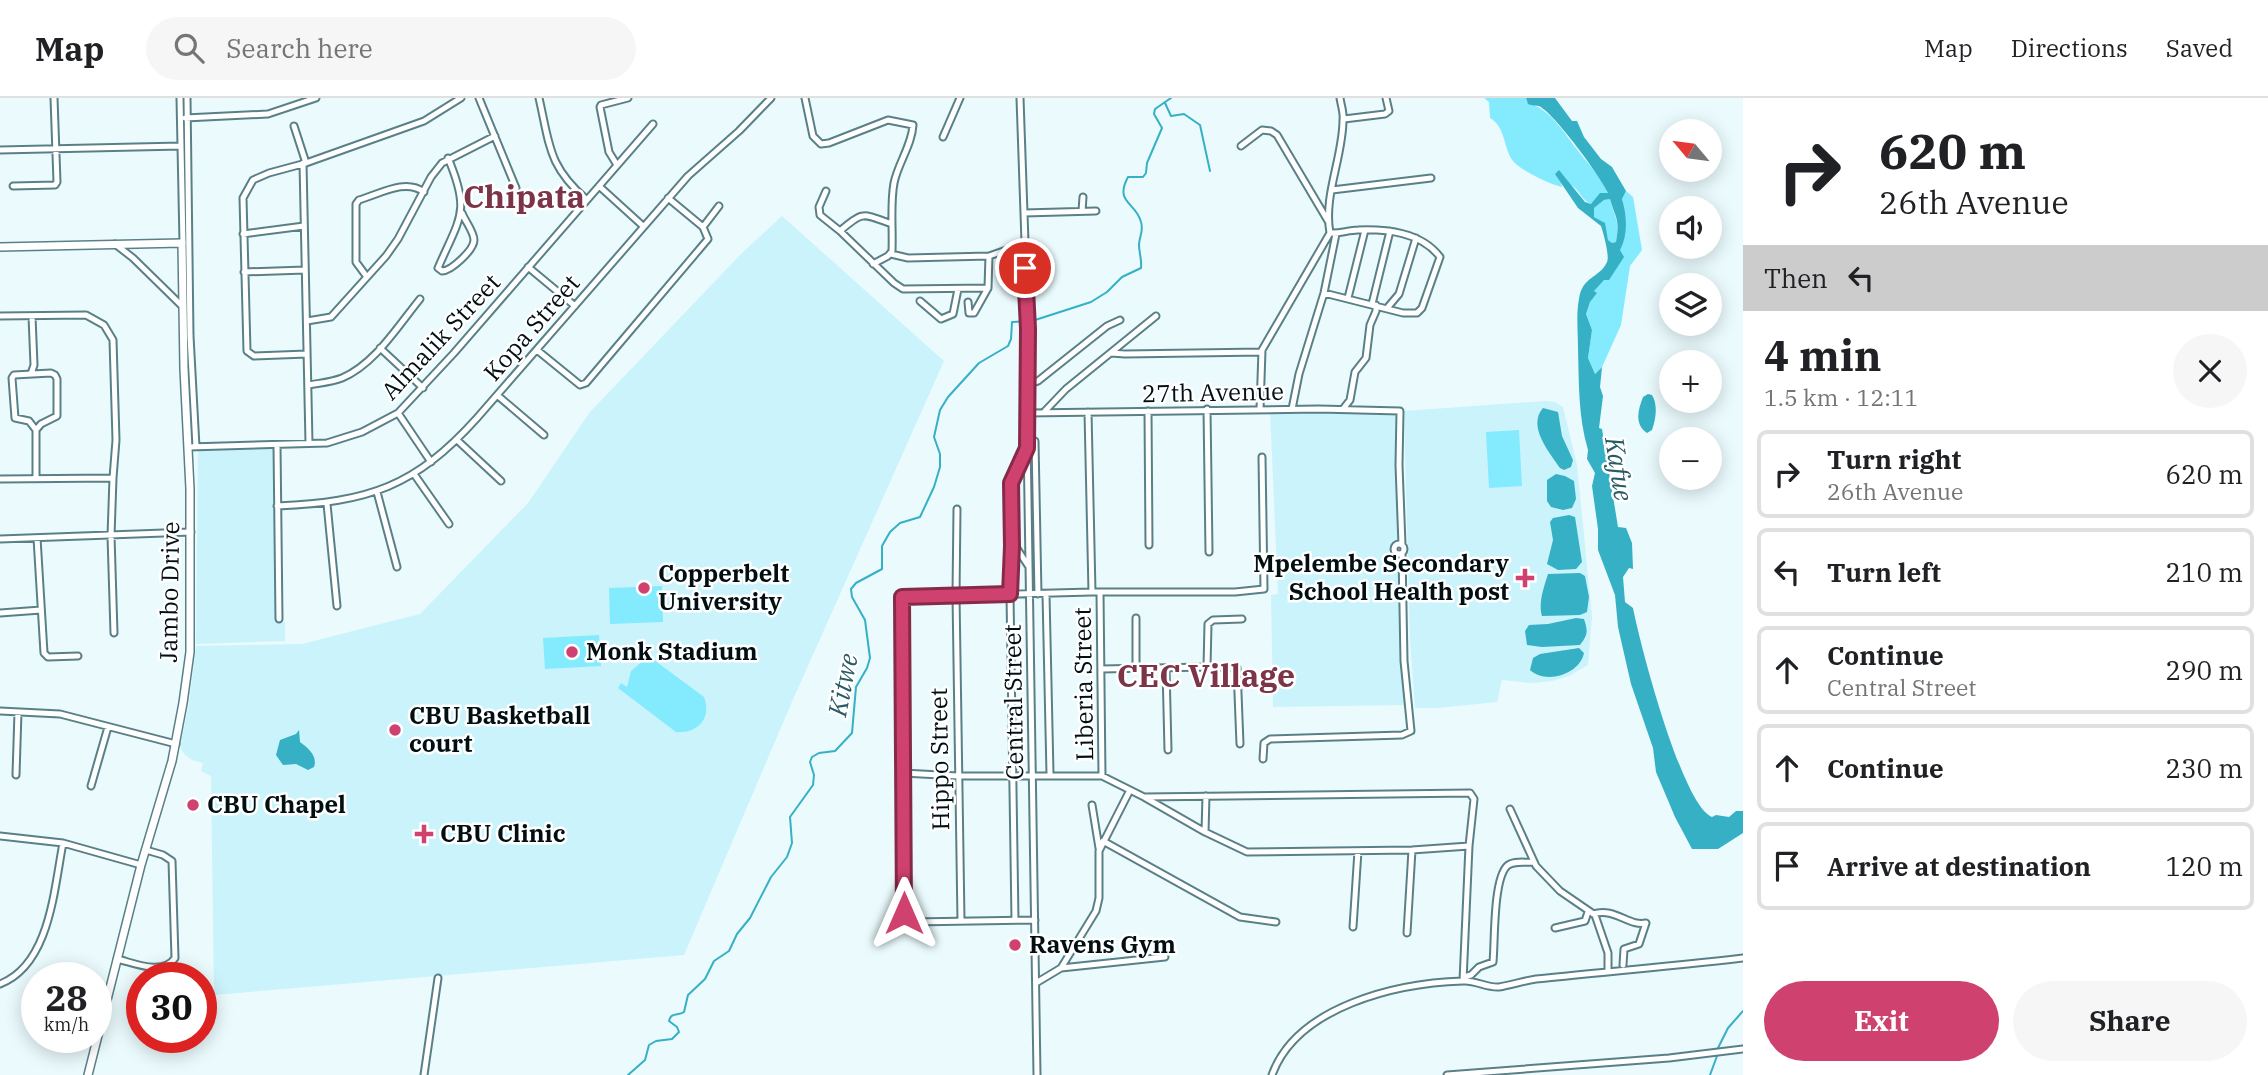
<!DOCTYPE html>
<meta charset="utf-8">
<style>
body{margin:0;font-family:"IBM Plex Serif",serif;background:#f6f6f6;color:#202124;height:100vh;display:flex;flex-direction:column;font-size:26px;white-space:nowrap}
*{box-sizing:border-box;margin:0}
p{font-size:23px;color:#757577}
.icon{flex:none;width:38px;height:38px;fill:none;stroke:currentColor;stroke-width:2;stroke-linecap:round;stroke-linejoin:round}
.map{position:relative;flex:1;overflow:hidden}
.details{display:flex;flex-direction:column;background:#fff;width:525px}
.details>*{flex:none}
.hud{background:#fff;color:#202124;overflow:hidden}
.needle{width:46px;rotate:299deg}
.fabs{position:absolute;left:1659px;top:21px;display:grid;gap:14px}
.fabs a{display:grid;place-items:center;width:63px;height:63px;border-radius:50%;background:#fff;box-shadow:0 4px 18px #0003;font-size:35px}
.speed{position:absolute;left:21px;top:864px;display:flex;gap:14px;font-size:35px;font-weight:700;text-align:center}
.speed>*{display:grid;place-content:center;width:91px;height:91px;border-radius:50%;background:#fff;box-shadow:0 4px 18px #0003;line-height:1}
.speed small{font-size:18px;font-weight:400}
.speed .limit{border:10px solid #d22;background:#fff;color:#111}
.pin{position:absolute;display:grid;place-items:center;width:60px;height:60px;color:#fff;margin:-30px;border:4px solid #fff;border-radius:50%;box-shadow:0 2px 7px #0007}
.me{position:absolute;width:77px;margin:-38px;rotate:0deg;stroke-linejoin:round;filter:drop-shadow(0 0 5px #0008)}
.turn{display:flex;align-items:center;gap:24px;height:147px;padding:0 21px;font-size:32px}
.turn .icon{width:91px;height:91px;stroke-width:2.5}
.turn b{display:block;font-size:49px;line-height:60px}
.then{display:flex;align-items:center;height:66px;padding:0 21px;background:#0003;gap:14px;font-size:26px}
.round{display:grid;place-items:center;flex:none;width:74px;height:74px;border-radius:37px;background:#f6f6f6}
.headline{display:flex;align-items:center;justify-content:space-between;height:119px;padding:0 21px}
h1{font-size:42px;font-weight:700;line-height:52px}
.button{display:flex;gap:14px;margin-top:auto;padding:14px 21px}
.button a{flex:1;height:80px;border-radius:42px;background:#cf416e;color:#fff;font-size:28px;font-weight:700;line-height:80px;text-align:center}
.button a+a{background:#f6f6f6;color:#202124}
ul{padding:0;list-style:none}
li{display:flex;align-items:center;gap:21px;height:88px;margin:0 14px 10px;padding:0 7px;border:4px solid #e0e0e0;border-radius:10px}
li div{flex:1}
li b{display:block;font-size:26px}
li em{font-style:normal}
header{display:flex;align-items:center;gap:42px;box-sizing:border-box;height:98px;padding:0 35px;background:#fff;border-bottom:2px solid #e0e0e0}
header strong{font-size:33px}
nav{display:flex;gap:38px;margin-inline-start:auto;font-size:24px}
.search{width:490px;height:63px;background:#f6f6f6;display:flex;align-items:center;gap:18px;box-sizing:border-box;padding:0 24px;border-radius:38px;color:#757577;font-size:26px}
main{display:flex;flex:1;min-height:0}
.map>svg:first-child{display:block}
</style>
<header>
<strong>Map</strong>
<div class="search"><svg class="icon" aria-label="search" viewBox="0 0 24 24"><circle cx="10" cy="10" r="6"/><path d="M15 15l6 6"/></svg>Search here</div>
<nav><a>Map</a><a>Directions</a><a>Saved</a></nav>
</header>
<main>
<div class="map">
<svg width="1743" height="977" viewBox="0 0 1743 977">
<rect width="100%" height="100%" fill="#eafafd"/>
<!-- built -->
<path fill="#cbf3fb" d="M 782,118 L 944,263 L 791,606 L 684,857 L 214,897 L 211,678 L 201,673 L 203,665 L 192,662 L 185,657 L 180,649 L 189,606 L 196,548 L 302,546 L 420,516 L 528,405 L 590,314 L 741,156 Z
M 1545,303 L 1555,304 L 1563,309 L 1577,367 L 1592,518 L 1588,567 L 1569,578 L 1552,583 L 1532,585 L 1502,582 L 1497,604 L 1438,610 L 1415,610 L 1410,541 L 1404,313 Z
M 1270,312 L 1395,314 L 1402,562 L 1406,607 L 1273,609 L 1271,497 L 1278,496 Z
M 276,347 L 277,525 L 285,524 L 285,543 L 196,546 L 198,350 Z"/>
<!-- green -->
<path fill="#84eafd" d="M 1484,0 L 1526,0 L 1527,4 C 1550,12 1561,30 1575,49 C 1587,65 1600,77 1608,95 L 1591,106 C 1581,102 1579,90 1569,86 L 1565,79 L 1560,81 L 1562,89 C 1551,87 1520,72 1513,63 C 1503,50 1506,29 1490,20 L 1489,4 Z
M 1626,93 L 1633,99 L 1642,152 L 1630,168 L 1621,227 L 1602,269 L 1595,276 L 1588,260 L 1592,232 L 1586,216 L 1590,204 L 1596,195 L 1594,193 C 1597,188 1601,185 1605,180 C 1620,159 1629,127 1622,101 Z
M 1610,101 C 1615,122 1620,120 1616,144 L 1612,145 L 1608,142 L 1604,125 L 1594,119 L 1594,110 L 1604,102 Z
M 1519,332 L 1522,388 L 1489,390 L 1486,334 Z
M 662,488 L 663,524 L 610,526 L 609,490 Z
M 599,537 L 601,568 L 545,571 L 543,540 Z
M 644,562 L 654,562 L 704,599 C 712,620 698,636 676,634 L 618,590 L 621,585 L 627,589 L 631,573 Z"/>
<!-- water -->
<path fill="#35b0c4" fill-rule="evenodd" d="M 1526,0 L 1555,0 L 1572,23 L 1577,23 L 1584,39 L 1601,61 L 1612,69 L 1626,93 L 1622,101 C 1627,118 1628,137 1620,152 L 1624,159 L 1609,182 L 1604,182 L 1594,193 L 1597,195 L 1590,204 L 1586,216 L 1592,232 L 1588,260 L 1595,276 L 1602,269 L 1600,289 L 1603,298 L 1599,330 L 1602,331 L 1618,429 L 1626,430 L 1632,445 L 1633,471 L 1629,470 L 1623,479 L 1625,504 L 1633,510 C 1640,546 1682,707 1712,719 L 1716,717 L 1729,719 L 1736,713 L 1743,713 L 1743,735 L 1718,751 L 1692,751 L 1675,719 L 1656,674 L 1653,650 L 1631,586 L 1618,529 L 1615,497 L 1598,452 L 1598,431 L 1592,388 L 1595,375 L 1587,361 L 1588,352 C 1578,318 1579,284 1578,250 C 1578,234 1576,216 1579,201 C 1582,178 1600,180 1607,164 C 1610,158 1603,134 1601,128 L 1578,110 L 1555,76 L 1559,72 L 1585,104 L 1591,106 L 1600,95 L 1608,95 C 1601,79 1554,15 1539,8 C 1538,8 1529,7 1528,6 ZM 1610,101 C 1616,122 1620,120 1616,144 L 1612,145 L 1608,142 L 1605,125 L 1594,119 L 1594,110 L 1604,102 Z
M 1648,296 L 1652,297 C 1658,307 1656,321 1652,332 L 1647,335 C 1634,326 1638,312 1643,299 Z
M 1543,310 L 1558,314 L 1562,338 L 1573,362 L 1571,369 L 1564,372 L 1560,370 C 1549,354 1527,328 1543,310 Z
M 1556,376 L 1565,378 L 1574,383 L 1576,401 L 1572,410 L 1563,412 L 1551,409 L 1547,403 L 1547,382 Z
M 1569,417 L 1575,419 L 1582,464 L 1576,471 L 1558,472 L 1547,466 L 1553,442 L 1550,424 L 1553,420 Z
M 1580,475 L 1585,478 L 1589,499 L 1587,514 L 1580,517 L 1542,518 C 1538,505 1544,489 1548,476 Z
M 1576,520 L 1584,521 C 1588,533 1588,537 1580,547 L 1542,549 L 1527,547 L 1525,533 L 1529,527 L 1548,526 Z
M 1579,550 L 1584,555 C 1580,576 1546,587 1530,572 L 1533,560 L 1540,556 Z
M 299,632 L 300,644 C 308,650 318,658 314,669 L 308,672 L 296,666 L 283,667 L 276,657 L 280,642 L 296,636 Z"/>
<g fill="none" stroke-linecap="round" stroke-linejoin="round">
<!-- stream -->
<path stroke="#35b0c4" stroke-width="2" d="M 1165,5 L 1171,18 L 1184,16 L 1200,27 L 1210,73
M 1718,950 L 1728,930 L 1743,913
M 628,977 L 645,962 L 649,947 L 656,943 L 672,941 L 679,934 L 677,929 L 669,923 C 671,914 678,918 684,914 L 688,897 L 705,881 L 714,863 L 729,853 L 737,836 L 750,820 L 771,779 L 787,759 L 792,745 L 790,719 L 813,687 L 814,677 L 810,664 L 812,659 L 819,655 L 835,653 L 852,635 L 856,589 L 867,570 L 870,560 L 865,522 L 852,499 L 851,491 L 856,485 L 882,471 L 882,448 L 890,434 L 900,425 L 920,419 L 934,389 L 940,369 L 940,356 L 934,339 L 940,312 L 948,299 L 979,265 L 1008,248 L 1011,241 L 1012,224 L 1032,223 L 1091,204 L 1107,194 L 1122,179 L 1141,170 C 1142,161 1139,155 1139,147 C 1139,139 1144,133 1141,124 C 1136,104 1114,105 1128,79 L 1143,79 L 1146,75 L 1147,65 L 1162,30 L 1154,16 L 1155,11 L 1171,0
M 1710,977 L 1717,958"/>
<!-- minor casing -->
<g stroke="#5a8087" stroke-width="9">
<path id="minor" d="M 180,0 L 183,145
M 187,0 L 190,238 L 196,349
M 479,0 L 516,90
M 539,0 C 550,48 548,68 587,102
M 805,0 L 813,38 L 821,46 L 829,45 L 888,22 L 913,27 C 912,47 898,65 894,85 C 890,107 893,130 892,153 L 888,158 L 873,166
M 1020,0 L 1028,231 L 1027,339 L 1037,977
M 185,20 L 268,16 L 316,0
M 1344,21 L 1385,16 L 1389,13 L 1386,0
M 294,28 L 306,65
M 943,39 L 960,0
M 1241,48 L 1262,32 L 1271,33 L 1277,37 L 1328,123
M 0,52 L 181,48
M 448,60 C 471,114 460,119 438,170 L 442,173 C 451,173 474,152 474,142 C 474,134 465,123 462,115
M 303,65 L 309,345
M 617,67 L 609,54 L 600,9 L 601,7 L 628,0
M 13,88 L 55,87 L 57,84 L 54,0
M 599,88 L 643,128
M 1332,92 L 1431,80
M 826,93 L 819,109 L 820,117 L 840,133 L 894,185 L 903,191 L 988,190 L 989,158 L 1024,146
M 1082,113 L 1083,99
M 1024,115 L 1096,113
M 703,129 L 719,108
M 840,133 C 864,112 863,116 892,126
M 243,136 L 304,128
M 115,146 L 133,160 L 182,208
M 891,156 L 908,160 L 989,158
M 528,169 L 575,208
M 244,174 L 305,172
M 367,179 L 356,164 L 356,106 L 359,102 C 380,96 405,80 424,94
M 1324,195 L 1403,215 L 1417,215 L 1422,210 L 1440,159 C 1421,134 1387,131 1358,132 C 1348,132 1340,136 1330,135
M 1348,200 L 1365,132
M 920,203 L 941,221 L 953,216 L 958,191
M 968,204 L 969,215 L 974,215 L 988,190
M 1372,206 L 1390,133
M 1388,209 L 1399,196 L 1416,140
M 0,218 L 86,217 L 104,227 L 113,242 L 116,342 L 113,380 L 111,438 L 114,535
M 307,223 L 331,219 L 386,158 L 398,141 L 431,79 L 442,65 L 495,38
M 380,250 L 423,290
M 537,252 L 580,287 L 586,285 L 708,141 L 703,129 L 668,100
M 1111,255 L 1125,256 L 1262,254
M 307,256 L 254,258 L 247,253 L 243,100 L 253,82 L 269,75 L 306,65 L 424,23 L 461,0
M 31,276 L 34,267 L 32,218
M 309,287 C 320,285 332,284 342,280 C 375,266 398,228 420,201
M 1027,287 L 1038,283 L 1107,228 L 1120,222
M 497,297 L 544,337
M 1207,311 L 1209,454
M 1260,311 L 1262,252 L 1330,135 C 1323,98 1343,59 1343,22 C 1344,15 1341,7 1340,0
M 1292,311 L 1299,276 L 1324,195 L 1336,136
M 1343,311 L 1350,302 L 1355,274 L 1366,260 L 1370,227 L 1376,213 L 1376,207
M 1045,313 L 1066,291 L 1156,218
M 1148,313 L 1149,447
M 1088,314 L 1092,494
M 398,315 L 431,364
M 1027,315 L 1319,311 L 1400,313 L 1399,367 L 1402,447
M 36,332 L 41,326 L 57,318 L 57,281 L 55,277 L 51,275 L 14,277 L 12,280 L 15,320 L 29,323 L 36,332 L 36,380
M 1027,339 L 1035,343 L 1038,496
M 457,342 L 501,383
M 277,347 L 279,521
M 189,349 L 327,345 L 362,334 L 398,315 L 454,255 L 653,26
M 414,376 L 449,426
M 0,381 L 113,380
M 377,394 L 397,469
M 327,406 L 337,508
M 277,408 C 369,404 415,389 477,320 L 688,78 L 739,33 L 771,0
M 957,411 L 956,497 L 961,823
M 37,440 L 44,555 L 48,559 L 78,558
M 0,441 L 191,434
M1394 451a5 5 0 1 1 10 0a5 5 0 1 1-10 0Z
M 1012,448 L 1011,385 L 1025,352
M 1100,494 L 1102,678
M 1046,496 L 1050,676
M 0,515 L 41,512
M 1136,520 L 1136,571
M 1207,569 L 1208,526 L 1213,522 L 1242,521
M 1166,570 L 1168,652
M 1101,571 L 1207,569 L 1237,570 L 1240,646
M 0,613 L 60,616 L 176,646
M 1263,661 L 1264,645 L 1270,641 L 1402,637 L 1411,633 L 1404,563 L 1402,456
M 903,675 L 958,678 L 1102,678 L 1144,699 L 1470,695 L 1474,701 L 1469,748 L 1463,883
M 16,677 L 18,614
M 91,688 L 108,629
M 1206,698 L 1205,734 L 1247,754 L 1412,752 L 1469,748
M 1144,699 L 1205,734
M 1092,707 L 1099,750
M 1510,711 L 1536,768 L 1560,793 L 1595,817 L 1608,855 L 1608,873
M 0,738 L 63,745 L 141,767
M 1103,743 L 1240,819 L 1276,824
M 1593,816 C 1615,809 1629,829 1646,825 L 1639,846 L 1624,851 L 1623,867
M 1015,822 L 1010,497 L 1012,448 L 1016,449 L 1029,469
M 1035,822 L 913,824 L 905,819 L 902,499 L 1092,494 L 1235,494 L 1264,491 L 1262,359
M 1353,829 L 1358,753
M 1555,830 L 1585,823 L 1588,814
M 1407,835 L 1412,752
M 117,861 C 134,865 163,878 175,860 L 172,763 L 163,757 L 146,752
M 1061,870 L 1096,813 L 1099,800 L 1099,753 L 1130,692
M 1464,879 L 1471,877 L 1479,869 L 1493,864 C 1495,843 1493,782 1507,768 C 1513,762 1526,765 1534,764
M 1036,885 L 1061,870 L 1165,859
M 0,886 C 50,867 54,791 63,745
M 424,977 L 438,880
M 1272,977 C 1297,908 1397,885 1463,883 C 1475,882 1487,890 1499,889 C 1511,887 1523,883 1536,881 C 1605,874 1674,868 1743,860
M 1447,977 L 1669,960 L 1743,951"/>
</g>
<!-- major casing -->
<g stroke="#5a8087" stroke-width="10">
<path id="major" d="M 0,149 L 182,145 L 184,271 L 190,391 L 190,554 L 183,605 L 172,663 L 141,767 L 88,977"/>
</g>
<!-- minor -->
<use href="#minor" stroke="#fff" stroke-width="5"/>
<!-- major -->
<use href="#major" stroke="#fff" stroke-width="7"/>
</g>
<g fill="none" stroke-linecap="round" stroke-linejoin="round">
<!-- route casing -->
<g stroke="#872a48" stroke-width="18">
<path id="route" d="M 904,815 L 902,499 L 1010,496 L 1012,448 L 1011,385 L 1027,350 L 1028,231 L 1025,170"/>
</g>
<!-- route -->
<use href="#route" stroke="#cf416e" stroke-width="12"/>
</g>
<!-- markers -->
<g fill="#cf416e" stroke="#fff" stroke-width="2.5">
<path d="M1521.5 469.5h7v7h7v7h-7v7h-7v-7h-7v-7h7z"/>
<circle cx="644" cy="490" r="7"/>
<circle cx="572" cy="554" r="7"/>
<circle cx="395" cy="632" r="7"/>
<circle cx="193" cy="707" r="7"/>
<path d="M420.5 725.5h7v7h7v7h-7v7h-7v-7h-7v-7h7z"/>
<circle cx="1015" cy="847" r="7"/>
</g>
<g text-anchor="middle" stroke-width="5" stroke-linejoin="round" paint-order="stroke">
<!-- street labels -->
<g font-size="24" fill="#020f12" stroke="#fff">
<text transform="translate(532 230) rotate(-49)" y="8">Kopa Street</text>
<text transform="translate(441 239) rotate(-47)" y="8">Almalik Street</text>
<text transform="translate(1213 295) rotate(-1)" y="8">27th Avenue</text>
<text transform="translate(170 494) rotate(-89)" y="8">Jambo Drive</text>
<text transform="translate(1084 586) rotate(-91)" y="8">Liberia Street</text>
<text transform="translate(1014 604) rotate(-91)" y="8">Central Street</text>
<text transform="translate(940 661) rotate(-91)" y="8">Hippo Street</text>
</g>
<!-- poi labels -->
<g font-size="24" font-weight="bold" fill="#020f12" stroke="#fff" text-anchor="start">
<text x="1509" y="474" text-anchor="end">Mpelembe Secondary<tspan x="1509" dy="28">School Health post</tspan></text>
<text x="658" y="484">Copperbelt<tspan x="658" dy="28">University</tspan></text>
<text x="586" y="562">Monk Stadium</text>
<text x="409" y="626">CBU Basketball<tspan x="409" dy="28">court</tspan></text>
<text x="207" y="715">CBU Chapel</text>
<text x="440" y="744">CBU Clinic</text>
<text x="1029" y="855">Ravens Gym</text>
</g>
<!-- water labels -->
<g font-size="26" font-style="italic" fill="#2a5b64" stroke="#fff">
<text transform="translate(1619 371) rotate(81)" y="9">Kafue</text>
<text transform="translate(843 587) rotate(-79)" y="9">Kitwe</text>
</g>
<!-- district labels -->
<g font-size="32" font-weight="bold" fill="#7c3548" stroke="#fff">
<text x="524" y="110">Chipata</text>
<text x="1206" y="589">CEC Village</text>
</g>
</g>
</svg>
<div class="fabs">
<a><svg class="needle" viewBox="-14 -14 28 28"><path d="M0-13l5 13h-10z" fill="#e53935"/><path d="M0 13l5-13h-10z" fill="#757577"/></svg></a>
<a><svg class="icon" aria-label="sound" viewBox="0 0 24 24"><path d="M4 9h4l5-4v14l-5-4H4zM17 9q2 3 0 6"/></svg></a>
<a><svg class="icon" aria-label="layers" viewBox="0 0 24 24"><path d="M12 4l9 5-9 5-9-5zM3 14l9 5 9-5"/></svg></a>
<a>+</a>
<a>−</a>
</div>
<div class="speed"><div>28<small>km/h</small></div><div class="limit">30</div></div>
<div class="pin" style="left:1025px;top:170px;background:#d93025"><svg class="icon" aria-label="arrive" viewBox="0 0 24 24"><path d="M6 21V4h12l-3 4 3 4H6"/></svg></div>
<svg class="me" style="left:904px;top:815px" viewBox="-20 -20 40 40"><path d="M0-17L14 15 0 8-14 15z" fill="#cf416e" stroke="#fff" stroke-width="4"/></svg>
</div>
<section class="details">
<div class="hud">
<div class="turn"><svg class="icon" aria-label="right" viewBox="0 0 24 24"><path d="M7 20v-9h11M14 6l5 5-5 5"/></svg><div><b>620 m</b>26th Avenue</div></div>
<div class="then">Then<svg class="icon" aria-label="left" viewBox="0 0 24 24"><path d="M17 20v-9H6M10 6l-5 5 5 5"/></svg></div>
</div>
<div class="headline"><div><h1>4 min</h1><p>1.5 km · 12:11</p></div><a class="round"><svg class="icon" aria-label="close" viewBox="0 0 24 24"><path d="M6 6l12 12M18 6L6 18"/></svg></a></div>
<ul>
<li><svg class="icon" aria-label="right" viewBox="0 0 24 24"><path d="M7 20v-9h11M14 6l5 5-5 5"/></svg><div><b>Turn right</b><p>26th Avenue</p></div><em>620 m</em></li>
<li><svg class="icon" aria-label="left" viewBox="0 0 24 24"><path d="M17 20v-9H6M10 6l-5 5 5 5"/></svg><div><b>Turn left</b></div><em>210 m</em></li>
<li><svg class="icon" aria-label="ahead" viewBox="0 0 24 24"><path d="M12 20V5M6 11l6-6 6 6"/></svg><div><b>Continue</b><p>Central Street</p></div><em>290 m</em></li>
<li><svg class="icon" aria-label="ahead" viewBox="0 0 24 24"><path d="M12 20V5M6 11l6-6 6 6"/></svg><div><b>Continue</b></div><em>230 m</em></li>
<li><svg class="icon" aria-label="arrive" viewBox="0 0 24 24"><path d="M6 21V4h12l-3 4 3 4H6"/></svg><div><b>Arrive at destination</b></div><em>120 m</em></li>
</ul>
<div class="button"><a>Exit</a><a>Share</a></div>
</section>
</main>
